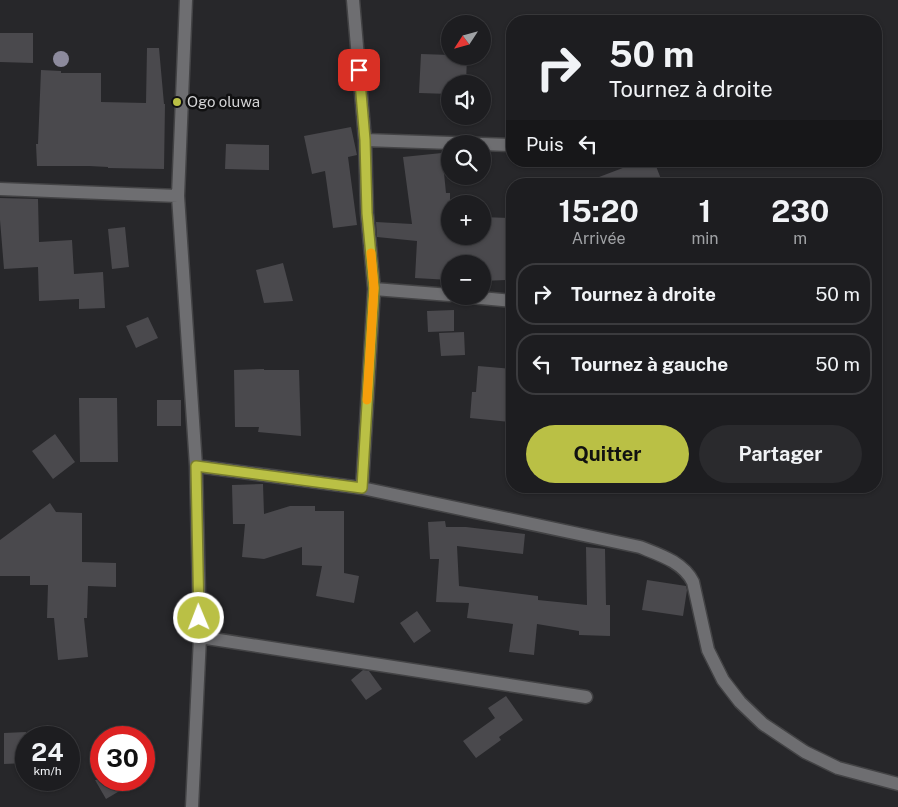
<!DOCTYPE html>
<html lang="fr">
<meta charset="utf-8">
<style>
body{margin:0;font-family:"Public Sans",sans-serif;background:#2a2a2d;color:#f1f3f6;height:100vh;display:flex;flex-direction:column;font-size:19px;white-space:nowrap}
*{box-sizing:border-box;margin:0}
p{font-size:16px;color:#a0a2a5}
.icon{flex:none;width:28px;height:28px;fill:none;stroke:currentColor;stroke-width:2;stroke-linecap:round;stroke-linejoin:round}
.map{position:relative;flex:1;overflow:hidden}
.side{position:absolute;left:506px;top:178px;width:376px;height:315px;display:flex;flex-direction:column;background:#1d1d20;border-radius:20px;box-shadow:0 1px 4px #0004,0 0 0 1px #3b3b3e}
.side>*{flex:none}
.top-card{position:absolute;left:506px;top:15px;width:376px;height:152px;border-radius:20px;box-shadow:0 1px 4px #0004,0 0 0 1px #3b3b3e;background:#1d1d20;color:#f1f3f6;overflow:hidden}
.needle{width:32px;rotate:234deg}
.controls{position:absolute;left:441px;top:15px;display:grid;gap:10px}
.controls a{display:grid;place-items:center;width:50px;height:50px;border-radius:50%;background:#1d1d20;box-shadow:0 1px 4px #0004,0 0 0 1px #3b3b3e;font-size:25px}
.speed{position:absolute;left:15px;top:726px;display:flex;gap:10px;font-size:25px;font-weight:700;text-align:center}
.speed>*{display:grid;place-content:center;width:65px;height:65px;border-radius:50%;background:#1d1d20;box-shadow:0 1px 4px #0004,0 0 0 1px #3b3b3e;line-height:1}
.speed small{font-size:12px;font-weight:400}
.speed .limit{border:8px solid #d22;background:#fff;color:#111}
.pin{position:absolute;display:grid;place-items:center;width:42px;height:42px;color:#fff;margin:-21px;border-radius:10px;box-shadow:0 2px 8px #0006}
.me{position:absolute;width:55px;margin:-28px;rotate:359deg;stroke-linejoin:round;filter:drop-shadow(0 0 4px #0008)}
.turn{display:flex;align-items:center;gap:18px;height:105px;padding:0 20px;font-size:22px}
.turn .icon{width:65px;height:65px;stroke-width:2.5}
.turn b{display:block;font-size:35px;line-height:42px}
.then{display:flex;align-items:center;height:48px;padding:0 20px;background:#0003;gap:10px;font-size:19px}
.eta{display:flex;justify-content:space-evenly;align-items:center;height:85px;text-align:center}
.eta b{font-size:30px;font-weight:700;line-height:35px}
.button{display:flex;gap:10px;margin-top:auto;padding:10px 20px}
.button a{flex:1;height:58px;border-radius:30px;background:#bac045;color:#111;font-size:20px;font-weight:700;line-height:58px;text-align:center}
.button a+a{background:#2a2a2d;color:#f1f3f6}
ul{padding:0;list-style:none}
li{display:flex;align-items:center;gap:15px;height:62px;margin:0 10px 8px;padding:0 10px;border:2px solid #3b3b3e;border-radius:20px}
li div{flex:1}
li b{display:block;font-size:19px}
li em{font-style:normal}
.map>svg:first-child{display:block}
</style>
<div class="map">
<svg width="898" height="807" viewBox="0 0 898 807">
<rect width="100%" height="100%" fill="#27272a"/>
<!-- building -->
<path fill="#4a494d" d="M 0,33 L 33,33 L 33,63 L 0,62 Z
M 147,48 L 159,48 L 164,104 L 165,104 L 164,169 L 108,168 L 108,167 L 89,166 L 37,166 L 36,144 L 38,144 L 41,70 L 61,71 L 61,73 L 101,73 L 101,102 L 146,103 Z
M 421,54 L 450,55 L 450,56 L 467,56 L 466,84 L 450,84 L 450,94 L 419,93 Z
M 351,127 L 357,155 L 348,157 L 357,225 L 333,228 L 325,171 L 312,174 L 304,136 Z
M 226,144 L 269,145 L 269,170 L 225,169 Z
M 442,153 L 446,193 L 450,193 L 450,236 L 482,236 L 482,217 L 509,218 L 507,251 L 505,251 L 506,280 L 482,281 L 482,264 L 450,264 L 450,280 L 415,278 L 417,241 L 377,237 L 376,222 L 412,224 L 403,157 Z
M 641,161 L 654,161 L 661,179 L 650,184 L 586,184 L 586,182 Z
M 0,198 L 38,199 L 39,242 L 72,240 L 74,274 L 103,272 L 105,308 L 79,309 L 79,299 L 39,301 L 38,267 L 4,269 L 0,220 Z
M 125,227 L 129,267 L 112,269 L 108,229 Z
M 283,263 L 293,301 L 264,303 L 256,270 Z
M 454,310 L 454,331 L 428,332 L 427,311 Z
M 148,317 L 158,338 L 136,348 L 126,326 Z
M 464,332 L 465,355 L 441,356 L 439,333 Z
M 478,366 L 512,369 L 512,404 L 511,422 L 470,418 L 472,392 L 476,392 Z
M 264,369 L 264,370 L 299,370 L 301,436 L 258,432 L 259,427 L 235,427 L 234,370 Z
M 79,398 L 117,398 L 118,462 L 80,462 Z
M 157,400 L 181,400 L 181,426 L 157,426 Z
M 55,434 L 75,462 L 53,479 L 32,451 Z
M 263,484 L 264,514 L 290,506 L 315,506 L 315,511 L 344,511 L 344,573 L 359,576 L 354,603 L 316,596 L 322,566 L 302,565 L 302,547 L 264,559 L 242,557 L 245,524 L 233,524 L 232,485 Z
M 50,503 L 56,512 L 82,513 L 82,562 L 116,563 L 116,587 L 88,586 L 87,618 L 84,618 L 88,657 L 58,660 L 54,618 L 47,618 L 48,585 L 30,585 L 30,576 L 0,576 L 0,540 Z
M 445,521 L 446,527 L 466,527 L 525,534 L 523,554 L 457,546 L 459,586 L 538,596 L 538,600 L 587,605 L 586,547 L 605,549 L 606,605 L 610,605 L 610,636 L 579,635 L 579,631 L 537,624 L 534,655 L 509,652 L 513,624 L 467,618 L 469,603 L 436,602 L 439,559 L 430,559 L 428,522 Z
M 647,580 L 686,586 L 687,590 L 683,616 L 642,610 Z
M 417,611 L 431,631 L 414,643 L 400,623 Z
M 363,670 L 369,671 L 382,689 L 366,700 L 351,680 Z
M 506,696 L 523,720 L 499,737 L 501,740 L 476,758 L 463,741 L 495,718 L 488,708 Z
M 26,732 L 26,763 L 4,764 L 4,733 Z
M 95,780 L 138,780 L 106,799 Z"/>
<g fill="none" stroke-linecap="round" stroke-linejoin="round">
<!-- street casing -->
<g stroke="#434345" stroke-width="15">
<path id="street" d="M 186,0 L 178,196 L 196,466 L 200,637 L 192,807
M 353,0 L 365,140 L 367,213 L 374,289 L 362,488
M 365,140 L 481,144
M 482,144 L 512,145
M 0,189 L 178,196
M 374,289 L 450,295
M 460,296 L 512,301
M 196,466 L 362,488 L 640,547 C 660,555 683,562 693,582 L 708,650 L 723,680 L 740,702 L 763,724 L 805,752 L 838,768 L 898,784
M 200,637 L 586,697"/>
</g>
<!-- street -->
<use href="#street" stroke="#6e6e71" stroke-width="12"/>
</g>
<!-- trees -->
<circle fill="#8c8a9c" cx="61" cy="59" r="8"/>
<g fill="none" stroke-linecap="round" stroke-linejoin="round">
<!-- route casing -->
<g stroke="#797d2d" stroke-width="12">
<path id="route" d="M 199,618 L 196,466 L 362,488 L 374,288 L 367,213 L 365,140 L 359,70"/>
</g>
<!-- route -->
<use href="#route" stroke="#bac045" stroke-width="9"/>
<!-- slow -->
<path stroke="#f59e0b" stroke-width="9" d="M 367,400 L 374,288 L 371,253"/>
</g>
<!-- markers -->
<circle fill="#bac045" stroke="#101011" stroke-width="2" cx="177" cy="102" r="5"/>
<g text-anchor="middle" stroke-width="5" stroke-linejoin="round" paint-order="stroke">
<!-- poi labels -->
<g font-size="15" fill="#d3d3d5" stroke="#101011" text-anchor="start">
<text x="187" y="107">Ogo oluwa</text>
</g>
</g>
</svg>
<div class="controls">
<a><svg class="needle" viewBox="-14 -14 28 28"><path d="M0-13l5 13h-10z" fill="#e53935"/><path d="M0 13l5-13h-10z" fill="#a0a2a5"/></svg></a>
<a><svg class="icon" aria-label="sound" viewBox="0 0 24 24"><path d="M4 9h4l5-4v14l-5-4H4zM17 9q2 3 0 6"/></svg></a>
<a><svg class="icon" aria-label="search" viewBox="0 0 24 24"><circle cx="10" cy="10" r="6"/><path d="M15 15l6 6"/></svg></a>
<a>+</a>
<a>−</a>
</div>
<div class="speed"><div>24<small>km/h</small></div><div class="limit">30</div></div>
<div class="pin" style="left:359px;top:70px;background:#d93025"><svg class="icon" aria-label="arrive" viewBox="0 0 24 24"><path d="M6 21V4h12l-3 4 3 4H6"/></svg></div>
<svg class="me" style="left:199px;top:618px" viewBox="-20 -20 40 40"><circle r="17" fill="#bac045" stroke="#fff" stroke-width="3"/><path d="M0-11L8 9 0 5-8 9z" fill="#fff"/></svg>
<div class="top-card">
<div class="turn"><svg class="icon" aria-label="right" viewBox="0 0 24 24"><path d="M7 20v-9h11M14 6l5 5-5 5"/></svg><div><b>50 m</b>Tournez à droite</div></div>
<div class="then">Puis<svg class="icon" aria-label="left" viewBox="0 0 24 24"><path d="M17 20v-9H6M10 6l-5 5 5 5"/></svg></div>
</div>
<section class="side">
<div class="eta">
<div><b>15:20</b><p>Arrivée</p></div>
<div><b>1</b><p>min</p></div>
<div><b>230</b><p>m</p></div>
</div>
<ul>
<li><svg class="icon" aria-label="right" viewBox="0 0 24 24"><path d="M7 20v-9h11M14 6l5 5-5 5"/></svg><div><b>Tournez à droite</b></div><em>50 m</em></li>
<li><svg class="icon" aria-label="left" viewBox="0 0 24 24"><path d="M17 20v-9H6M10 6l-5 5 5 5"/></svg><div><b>Tournez à gauche</b></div><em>50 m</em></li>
</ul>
<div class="button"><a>Quitter</a><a>Partager</a></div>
</section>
</div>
